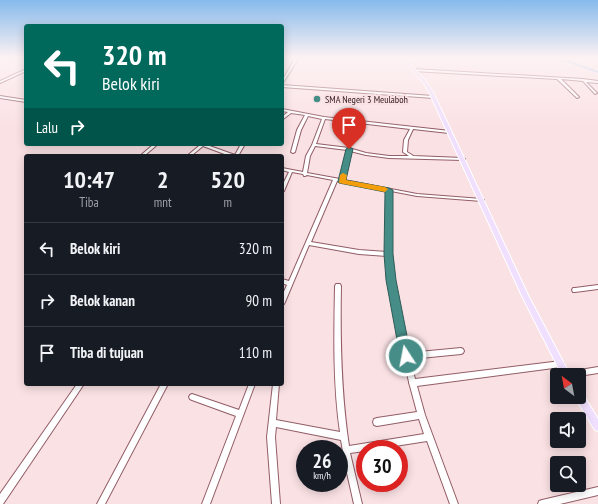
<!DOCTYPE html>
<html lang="id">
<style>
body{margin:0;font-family:"PT Sans Narrow",sans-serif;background:#242831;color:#f1f3f6;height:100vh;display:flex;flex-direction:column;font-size:15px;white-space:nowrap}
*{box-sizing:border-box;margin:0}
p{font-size:13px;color:#9ea1a6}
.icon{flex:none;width:22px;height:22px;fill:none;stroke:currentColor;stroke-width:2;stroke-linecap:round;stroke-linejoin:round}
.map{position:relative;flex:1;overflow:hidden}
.side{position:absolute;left:24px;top:154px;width:260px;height:232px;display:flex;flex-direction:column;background:#171b24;border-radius:4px;box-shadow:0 2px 10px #0003}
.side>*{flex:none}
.banner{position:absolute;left:24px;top:24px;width:260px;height:122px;border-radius:4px;box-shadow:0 2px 10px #0003;background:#00695c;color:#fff;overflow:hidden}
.needle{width:26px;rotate:328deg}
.tools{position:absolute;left:550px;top:368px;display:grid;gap:8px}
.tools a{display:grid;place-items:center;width:36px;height:36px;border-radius:4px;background:#171b24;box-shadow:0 2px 10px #0003;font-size:20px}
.speed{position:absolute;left:296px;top:440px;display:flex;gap:8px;font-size:20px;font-weight:700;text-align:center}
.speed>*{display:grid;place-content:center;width:52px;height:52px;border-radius:50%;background:#171b24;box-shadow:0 2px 10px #0003;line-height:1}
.speed small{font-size:10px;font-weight:400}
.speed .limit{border:6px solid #d22;background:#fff;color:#111}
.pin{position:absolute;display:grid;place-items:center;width:34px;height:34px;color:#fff;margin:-41px -17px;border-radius:50% 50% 50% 0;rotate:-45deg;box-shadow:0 0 4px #0007}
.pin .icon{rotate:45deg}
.me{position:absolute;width:44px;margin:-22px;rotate:349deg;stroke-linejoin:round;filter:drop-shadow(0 0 3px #0008)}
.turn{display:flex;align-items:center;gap:14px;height:84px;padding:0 12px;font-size:18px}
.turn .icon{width:52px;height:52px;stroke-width:2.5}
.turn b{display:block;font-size:28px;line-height:34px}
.then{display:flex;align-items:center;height:38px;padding:0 12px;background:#0003;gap:8px;font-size:15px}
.eta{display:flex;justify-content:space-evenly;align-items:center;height:68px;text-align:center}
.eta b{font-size:24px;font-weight:700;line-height:28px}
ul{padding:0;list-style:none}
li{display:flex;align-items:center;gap:12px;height:52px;padding:0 12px;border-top:1px solid #363941}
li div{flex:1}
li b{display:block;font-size:15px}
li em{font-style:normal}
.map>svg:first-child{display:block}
</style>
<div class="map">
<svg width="598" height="504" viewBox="0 0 598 504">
<rect width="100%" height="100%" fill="#fae1e4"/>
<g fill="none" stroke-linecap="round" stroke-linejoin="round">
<!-- river -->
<path fill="#94c4f3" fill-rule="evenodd" d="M 559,57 L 598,71 L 598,73 L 552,57 Z"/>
<!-- minor casing -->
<g stroke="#925d66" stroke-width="2">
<path id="minor" d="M 296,57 L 299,57 L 283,83 L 282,84 L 282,81 Z
M 26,69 L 26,71 L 0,83 L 0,81 Z
M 414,69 L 583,79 L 598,81 L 598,83 L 586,82 L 597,93 L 595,94 L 583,81 L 561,79 L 579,97 L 577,98 L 557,79 L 413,71 L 413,70 Z
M 282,85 L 433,96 L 435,97 L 433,98 L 282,87 Z
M 0,96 L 26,100 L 26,102 L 0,98 Z
M 282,109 L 324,117 L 450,131 L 450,133 L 449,133 L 413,129 L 408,140 L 407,152 L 412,155 L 413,156 L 463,158 L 465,159 L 463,160 L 389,158 L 366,155 L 350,151 L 344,180 L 417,194 L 482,199 L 484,200 L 482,201 L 417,196 L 391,191 L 392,254 L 394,280 L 408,353 L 461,348 L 463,349 L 464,351 L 463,353 L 461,354 L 410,359 L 415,379 L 561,361 L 563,362 L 564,364 L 563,366 L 561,367 L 417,386 L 425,415 L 458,504 L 450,504 L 427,441 L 376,449 L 365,449 L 365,451 L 350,453 L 362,504 L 354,504 L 345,464 L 341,440 L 276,427 L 275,437 L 280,504 L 272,504 L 267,437 L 273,384 L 279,384 L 276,420 L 340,432 C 333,384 334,335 335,286 L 336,284 L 340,284 L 341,286 C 340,339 341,393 349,446 L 424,434 L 419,419 L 377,426 L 374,425 L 373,422 L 374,419 L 377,418 L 417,412 L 410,386 L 409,383 L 409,382 C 399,340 390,298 387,256 L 359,254 L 309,245 L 285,302 L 284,304 L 282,304 L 282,296 L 287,285 L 282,283 L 282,279 L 289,281 L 333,180 L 307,175 L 305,176 L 304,176 L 303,174 L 292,172 L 284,191 L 282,192 L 282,186 L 289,172 L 282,170 L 282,168 L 303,172 L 306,156 L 312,145 L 322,119 L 308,116 L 301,130 L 295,152 L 293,153 L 291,152 L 297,130 L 305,115 L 291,113 L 282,120 L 282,117 L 288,112 L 282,111 ZM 325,119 L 410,129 L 404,140 L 403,152 L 409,156 L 389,156 L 366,153 L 349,148 L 316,144 ZM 315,146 L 347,150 L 340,179 L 307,173 L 310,156 ZM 337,181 L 387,191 L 387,252 L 359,250 L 311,242 Z
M 154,144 L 158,144 L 144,156 L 140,156 Z
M 199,144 L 204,144 L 235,155 L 241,144 L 245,144 L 238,156 L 230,156 L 203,146 L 191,156 L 187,156 L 200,145 Z
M 598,285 L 598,289 L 575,292 L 573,292 L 572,290 L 573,288 L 575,288 Z
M 598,367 L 598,373 L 579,376 L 579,375 L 565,375 L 566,373 L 568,372 Z
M 77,384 L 84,384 L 3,504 L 0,504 L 0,494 Z
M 161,384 L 168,384 L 105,504 L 97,504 Z
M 249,384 L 255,384 L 210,504 L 202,504 L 236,416 L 192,400 L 190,399 L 189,397 L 190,395 L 192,394 L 239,410 Z
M 598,487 L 598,495 L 560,504 L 538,504 L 539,501 L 542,500 Z"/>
</g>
<!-- major casing -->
<g stroke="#fff" stroke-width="2">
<path id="major" d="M 407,57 L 410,57 L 411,65 L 425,80 L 433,92 L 528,295 L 570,375 L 562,375 L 522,296 L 429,92 L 423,82 L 407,65 Z
M 579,392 L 582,393 L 598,419 L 598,431 L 595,430 L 576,399 L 575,397 L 579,397 Z"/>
</g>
<!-- minor -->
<use href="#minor" fill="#fff" fill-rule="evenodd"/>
<!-- major -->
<use href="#major" fill="#f0dffe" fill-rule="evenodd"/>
</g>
<!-- sky -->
<linearGradient id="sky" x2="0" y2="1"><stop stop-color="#86baec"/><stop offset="0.45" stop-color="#fdf2f3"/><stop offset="1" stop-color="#fdf2f3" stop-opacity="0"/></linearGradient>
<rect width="598" height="128" fill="url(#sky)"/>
<!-- route -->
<path fill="#468d87" stroke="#2e5c58" d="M 349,147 L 353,149 L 346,180 L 389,188 L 393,190 L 393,254 L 396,280 L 411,356 L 410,359 L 406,361 L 402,359 L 400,356 L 386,280 L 384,254 L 385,192 L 339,183 L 338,181 L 346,149 Z"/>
<!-- slow -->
<path fill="#f59e0b" d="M 343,173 L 347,175 L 346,180 L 385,187 L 388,189 L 385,192 L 339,183 L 340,175 Z"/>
<!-- markers -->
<circle fill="#468d87" stroke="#fae1e4" stroke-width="1.5" cx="317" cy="99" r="4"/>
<g text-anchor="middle" stroke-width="4" stroke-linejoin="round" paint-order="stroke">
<!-- far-poi labels -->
<g font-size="10" fill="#2f1a1d" stroke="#fae1e4" text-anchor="start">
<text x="325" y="103">SMA Negeri 3 Meulaboh</text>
</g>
</g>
</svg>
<div class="tools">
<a><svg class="needle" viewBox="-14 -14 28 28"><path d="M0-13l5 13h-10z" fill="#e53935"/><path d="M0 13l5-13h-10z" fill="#9ea1a6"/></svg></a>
<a><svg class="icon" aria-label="sound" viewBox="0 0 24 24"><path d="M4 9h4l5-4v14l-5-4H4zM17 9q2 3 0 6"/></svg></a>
<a><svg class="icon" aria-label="search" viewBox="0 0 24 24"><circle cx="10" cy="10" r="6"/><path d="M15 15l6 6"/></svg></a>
</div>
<div class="speed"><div>26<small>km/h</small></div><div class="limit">30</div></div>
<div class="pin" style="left:349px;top:149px;background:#d93025"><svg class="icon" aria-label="arrive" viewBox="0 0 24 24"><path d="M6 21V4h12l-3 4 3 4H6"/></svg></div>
<svg class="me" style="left:406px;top:356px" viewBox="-20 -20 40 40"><circle r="17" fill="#468d87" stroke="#fff" stroke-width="3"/><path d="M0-11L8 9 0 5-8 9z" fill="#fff"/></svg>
<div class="banner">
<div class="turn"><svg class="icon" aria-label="left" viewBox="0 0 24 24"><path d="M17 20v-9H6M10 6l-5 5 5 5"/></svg><div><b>320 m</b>Belok kiri</div></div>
<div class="then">Lalu<svg class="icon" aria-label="right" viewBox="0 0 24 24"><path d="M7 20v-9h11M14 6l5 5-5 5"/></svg></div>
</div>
<section class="side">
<div class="eta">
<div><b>10:47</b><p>Tiba</p></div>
<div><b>2</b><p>mnt</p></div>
<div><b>520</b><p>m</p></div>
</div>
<ul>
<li><svg class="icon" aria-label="left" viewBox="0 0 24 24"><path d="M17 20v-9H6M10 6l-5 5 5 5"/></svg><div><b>Belok kiri</b></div><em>320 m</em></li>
<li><svg class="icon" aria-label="right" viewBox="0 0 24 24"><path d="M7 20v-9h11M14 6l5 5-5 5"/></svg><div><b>Belok kanan</b></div><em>90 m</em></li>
<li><svg class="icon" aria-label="arrive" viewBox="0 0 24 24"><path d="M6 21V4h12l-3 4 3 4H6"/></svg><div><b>Tiba di tujuan</b></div><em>110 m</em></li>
</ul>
</section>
</div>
